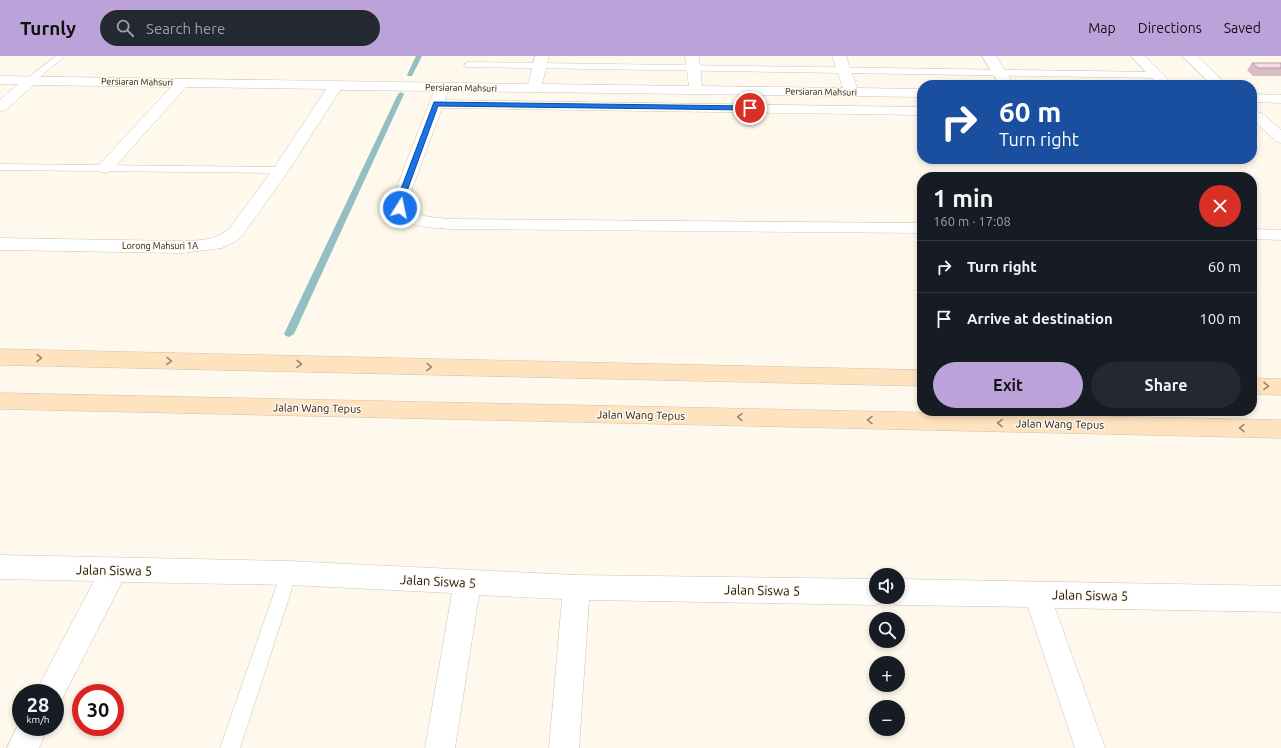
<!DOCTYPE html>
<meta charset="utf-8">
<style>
body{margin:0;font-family:Ubuntu,sans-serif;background:#242831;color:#f1f3f6;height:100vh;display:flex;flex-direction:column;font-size:15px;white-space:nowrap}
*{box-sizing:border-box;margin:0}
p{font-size:13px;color:#9ea1a6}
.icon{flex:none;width:22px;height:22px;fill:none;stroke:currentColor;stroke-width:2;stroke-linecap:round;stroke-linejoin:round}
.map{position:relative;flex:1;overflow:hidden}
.details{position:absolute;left:917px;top:116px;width:340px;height:244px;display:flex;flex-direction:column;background:#171b24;border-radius:16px;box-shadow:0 2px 6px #0003}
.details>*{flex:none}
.guide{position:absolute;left:917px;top:24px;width:340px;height:84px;border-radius:16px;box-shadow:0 2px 6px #0003;background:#1a4fa0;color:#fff;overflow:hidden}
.tools{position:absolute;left:869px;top:512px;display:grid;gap:8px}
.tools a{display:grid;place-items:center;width:36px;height:36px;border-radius:50%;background:#171b24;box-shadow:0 2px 6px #0003;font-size:20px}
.speed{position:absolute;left:12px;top:628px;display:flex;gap:8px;font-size:20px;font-weight:700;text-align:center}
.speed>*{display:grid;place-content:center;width:52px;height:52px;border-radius:50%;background:#171b24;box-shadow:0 2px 6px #0003;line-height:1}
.speed small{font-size:10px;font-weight:400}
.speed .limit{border:6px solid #d22;background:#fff;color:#111}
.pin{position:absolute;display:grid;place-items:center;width:34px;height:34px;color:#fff;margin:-17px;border:2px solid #fff;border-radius:50%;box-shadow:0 1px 4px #0007}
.me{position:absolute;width:44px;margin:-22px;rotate:10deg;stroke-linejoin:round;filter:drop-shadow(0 0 3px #0008)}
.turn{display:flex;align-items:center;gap:14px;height:84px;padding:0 16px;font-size:18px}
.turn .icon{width:52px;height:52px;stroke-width:2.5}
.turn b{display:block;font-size:28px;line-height:34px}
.round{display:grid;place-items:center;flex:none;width:42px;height:42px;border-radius:21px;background:#242831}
.head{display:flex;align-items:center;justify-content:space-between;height:68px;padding:0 16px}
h1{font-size:24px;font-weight:600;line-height:30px}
.button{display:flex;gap:8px;margin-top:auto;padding:8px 16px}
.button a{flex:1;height:46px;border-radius:24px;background:#bba2d9;color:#111;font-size:16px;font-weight:600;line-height:46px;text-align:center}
.button a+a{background:#242831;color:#f1f3f6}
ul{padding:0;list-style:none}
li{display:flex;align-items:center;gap:12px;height:52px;padding:0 16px;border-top:1px solid #363941}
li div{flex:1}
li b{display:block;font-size:15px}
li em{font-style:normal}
header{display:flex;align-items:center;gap:24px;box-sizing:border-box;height:56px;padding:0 20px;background:#bba2d9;color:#111}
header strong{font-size:19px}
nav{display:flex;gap:22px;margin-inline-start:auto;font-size:14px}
.search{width:280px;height:36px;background:#242831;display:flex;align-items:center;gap:10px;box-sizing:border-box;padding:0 14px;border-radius:22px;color:#9ea1a6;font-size:15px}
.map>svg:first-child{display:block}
</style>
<header>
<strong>Turnly</strong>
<div class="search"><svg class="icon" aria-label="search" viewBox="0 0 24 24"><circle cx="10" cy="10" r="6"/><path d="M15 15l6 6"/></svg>Search here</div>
<nav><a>Map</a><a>Directions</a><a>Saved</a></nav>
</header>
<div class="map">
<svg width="1281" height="692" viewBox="0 0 1281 692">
<rect width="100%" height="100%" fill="#fff9ed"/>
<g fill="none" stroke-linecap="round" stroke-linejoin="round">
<!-- stream -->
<path fill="#93bec2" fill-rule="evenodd" d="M 416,0 L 422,0 L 412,20 L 408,20 L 407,19 Z
M 401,36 L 404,38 L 294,278 L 289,281 L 286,280 L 284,278 L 398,38 Z"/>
<!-- service casing -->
<g stroke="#cbc4b5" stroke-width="1">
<path id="service" d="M 56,0 L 65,0 L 34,26 L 28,26 L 27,24 L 28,22 Z
M 468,6 L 1157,16 L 1161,19 L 1157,22 L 465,11 L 464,9 Z
M 0,108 L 281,111 L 286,114 L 281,117 L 0,114 Z
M 289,509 L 295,512 L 297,517 L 240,692 L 220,692 L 281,517 L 283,512 Z"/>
</g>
<!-- minor casing -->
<g stroke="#cbc4b5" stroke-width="1">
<path id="minor" d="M 535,0 L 549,0 L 542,28 L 689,30 L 685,0 L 699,0 L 702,30 L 843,32 L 832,0 L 846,0 L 857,32 L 922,33 L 922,41 L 448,35 L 445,44 L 922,51 L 922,59 L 442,52 L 407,146 C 414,163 435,161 451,163 L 922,167 L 922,177 L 451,173 C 427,171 400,173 391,146 L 434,35 L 340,34 L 289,114 L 242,180 L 235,186 L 222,192 L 183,197 L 0,194 L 0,182 L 183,185 C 202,184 215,185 230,172 L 274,112 L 326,33 L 186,31 L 111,115 L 105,117 L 99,115 L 97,112 L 99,109 L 171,31 L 34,29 L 5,54 L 0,55 L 0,44 L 18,28 L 0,28 L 0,20 L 528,28 Z
M 982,0 L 996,0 L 1014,29 L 1000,29 Z
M 1131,0 L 1145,0 L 1173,29 L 1158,29 Z
M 1182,0 L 1197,0 L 1227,29 L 1212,29 Z
M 1252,38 L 1281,39 L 1281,47 L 1252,46 Z
M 1257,56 L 1262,57 L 1281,74 L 1281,87 L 1276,85 L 1252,63 L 1252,57 Z
M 1252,173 L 1281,174 L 1281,184 L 1252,183 Z
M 0,499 L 289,505 L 576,519 L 876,523 L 876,541 L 898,541 L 898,523 L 1281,530 L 1281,556 L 1055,552 L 1105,692 L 1075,692 L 1028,551 L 898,549 L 888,545 L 887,542 L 886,545 L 876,549 L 589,544 L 579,692 L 549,692 L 562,543 L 479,539 L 455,692 L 425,692 L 452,537 L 289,529 L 122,526 L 60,647 L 55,650 L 55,637 L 35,637 L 94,525 L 0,523 Z
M 21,663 L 21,671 L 48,671 L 39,692 L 7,692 Z"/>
</g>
<!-- secondary casing -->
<g stroke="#cbc4b5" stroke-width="1">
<path id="secondary" d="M 0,293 L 922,314 L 922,330 L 0,309 Z
M 1252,322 L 1281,323 L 1281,339 L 1252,338 Z
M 0,337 L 1281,364 L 1281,382 L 0,353 Z"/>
</g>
<!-- service -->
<use href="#service" fill="#fff" fill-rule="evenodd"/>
<!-- minor -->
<use href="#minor" fill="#fff" fill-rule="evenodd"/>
<!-- secondary -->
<use href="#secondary" fill="#ffe2be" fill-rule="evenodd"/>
</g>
<!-- wall -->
<path fill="#d8bdc5" d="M 1252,7 L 1281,7 L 1281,20 L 1253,20 L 1247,14 Z"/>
<!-- building -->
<path fill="#fbdce5" stroke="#b09aa0" d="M 1252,7 L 1281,7 L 1281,12 L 1258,12 Z"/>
<!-- one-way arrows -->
<defs><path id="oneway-chevron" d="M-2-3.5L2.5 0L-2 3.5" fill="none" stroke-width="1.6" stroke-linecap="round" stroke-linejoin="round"/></defs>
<g stroke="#988771">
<use href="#oneway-chevron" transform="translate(39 302) rotate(1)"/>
<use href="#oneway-chevron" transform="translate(169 305) rotate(1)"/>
<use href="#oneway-chevron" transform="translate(299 308) rotate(1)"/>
<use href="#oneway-chevron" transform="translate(429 311) rotate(1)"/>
<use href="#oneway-chevron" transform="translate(1266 330) rotate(1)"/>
<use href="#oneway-chevron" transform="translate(740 361) rotate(-179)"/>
<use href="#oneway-chevron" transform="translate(870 364) rotate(-179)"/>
<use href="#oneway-chevron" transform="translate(1000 367) rotate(-179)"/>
<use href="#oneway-chevron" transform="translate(1242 372) rotate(-179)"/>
</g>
<!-- route -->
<path fill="#1a73e8" stroke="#114b97" d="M 434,46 L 750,50 L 753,52 L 750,54 L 438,50 L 403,146 L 404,152 L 398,154 L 396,146 Z"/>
<g text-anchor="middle" stroke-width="3" stroke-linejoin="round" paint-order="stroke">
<!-- far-street labels -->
<g font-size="9" fill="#1a1712" stroke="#fff9ed">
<text transform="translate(137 26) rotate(1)" y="3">Persiaran Mahsuri</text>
<text transform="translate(461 32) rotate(1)" y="3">Persiaran Mahsuri</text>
<text transform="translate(821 36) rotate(1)" y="3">Persiaran Mahsuri</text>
<text x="160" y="193">Lorong Mahsuri 1A</text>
</g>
<!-- street labels -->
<g font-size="11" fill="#1a1712" stroke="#fff9ed">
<text transform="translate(317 352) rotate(1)" y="4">Jalan Wang Tepus</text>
<text transform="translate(641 359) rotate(1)" y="4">Jalan Wang Tepus</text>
<text transform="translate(1060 368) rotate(1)" y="4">Jalan Wang Tepus</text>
</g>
<!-- near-street labels -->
<g font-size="13" fill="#1a1712" stroke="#fff9ed">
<text transform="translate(114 514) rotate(1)" y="5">Jalan Siswa 5</text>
<text transform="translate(438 525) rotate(3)" y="5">Jalan Siswa 5</text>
<text transform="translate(762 534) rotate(1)" y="5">Jalan Siswa 5</text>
<text transform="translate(1090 539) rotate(1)" y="5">Jalan Siswa 5</text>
</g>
</g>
</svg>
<div class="tools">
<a><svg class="icon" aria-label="sound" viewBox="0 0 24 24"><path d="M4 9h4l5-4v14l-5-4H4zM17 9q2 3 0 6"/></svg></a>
<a><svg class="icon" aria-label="search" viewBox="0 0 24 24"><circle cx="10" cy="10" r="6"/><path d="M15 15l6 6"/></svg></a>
<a>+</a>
<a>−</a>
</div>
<div class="speed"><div>28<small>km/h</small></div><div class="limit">30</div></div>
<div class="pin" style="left:750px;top:52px;background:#d93025"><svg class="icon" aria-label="arrive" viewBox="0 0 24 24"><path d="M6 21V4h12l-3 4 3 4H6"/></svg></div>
<svg class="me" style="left:400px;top:152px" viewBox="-20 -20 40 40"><circle r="17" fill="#1a73e8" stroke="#fff" stroke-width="3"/><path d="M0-11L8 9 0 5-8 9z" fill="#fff"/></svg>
<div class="guide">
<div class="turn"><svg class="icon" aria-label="right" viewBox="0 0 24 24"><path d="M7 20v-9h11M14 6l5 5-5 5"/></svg><div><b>60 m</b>Turn right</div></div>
</div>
<section class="details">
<div class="head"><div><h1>1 min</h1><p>160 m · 17:08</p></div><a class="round" style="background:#d93025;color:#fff"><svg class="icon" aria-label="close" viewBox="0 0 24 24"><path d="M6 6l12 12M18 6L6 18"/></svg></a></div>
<ul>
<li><svg class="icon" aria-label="right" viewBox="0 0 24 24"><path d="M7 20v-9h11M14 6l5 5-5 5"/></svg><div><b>Turn right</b></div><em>60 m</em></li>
<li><svg class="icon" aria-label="arrive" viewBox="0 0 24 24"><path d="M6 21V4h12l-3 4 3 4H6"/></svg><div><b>Arrive at destination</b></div><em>100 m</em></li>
</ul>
<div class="button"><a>Exit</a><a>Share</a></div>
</section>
</div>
